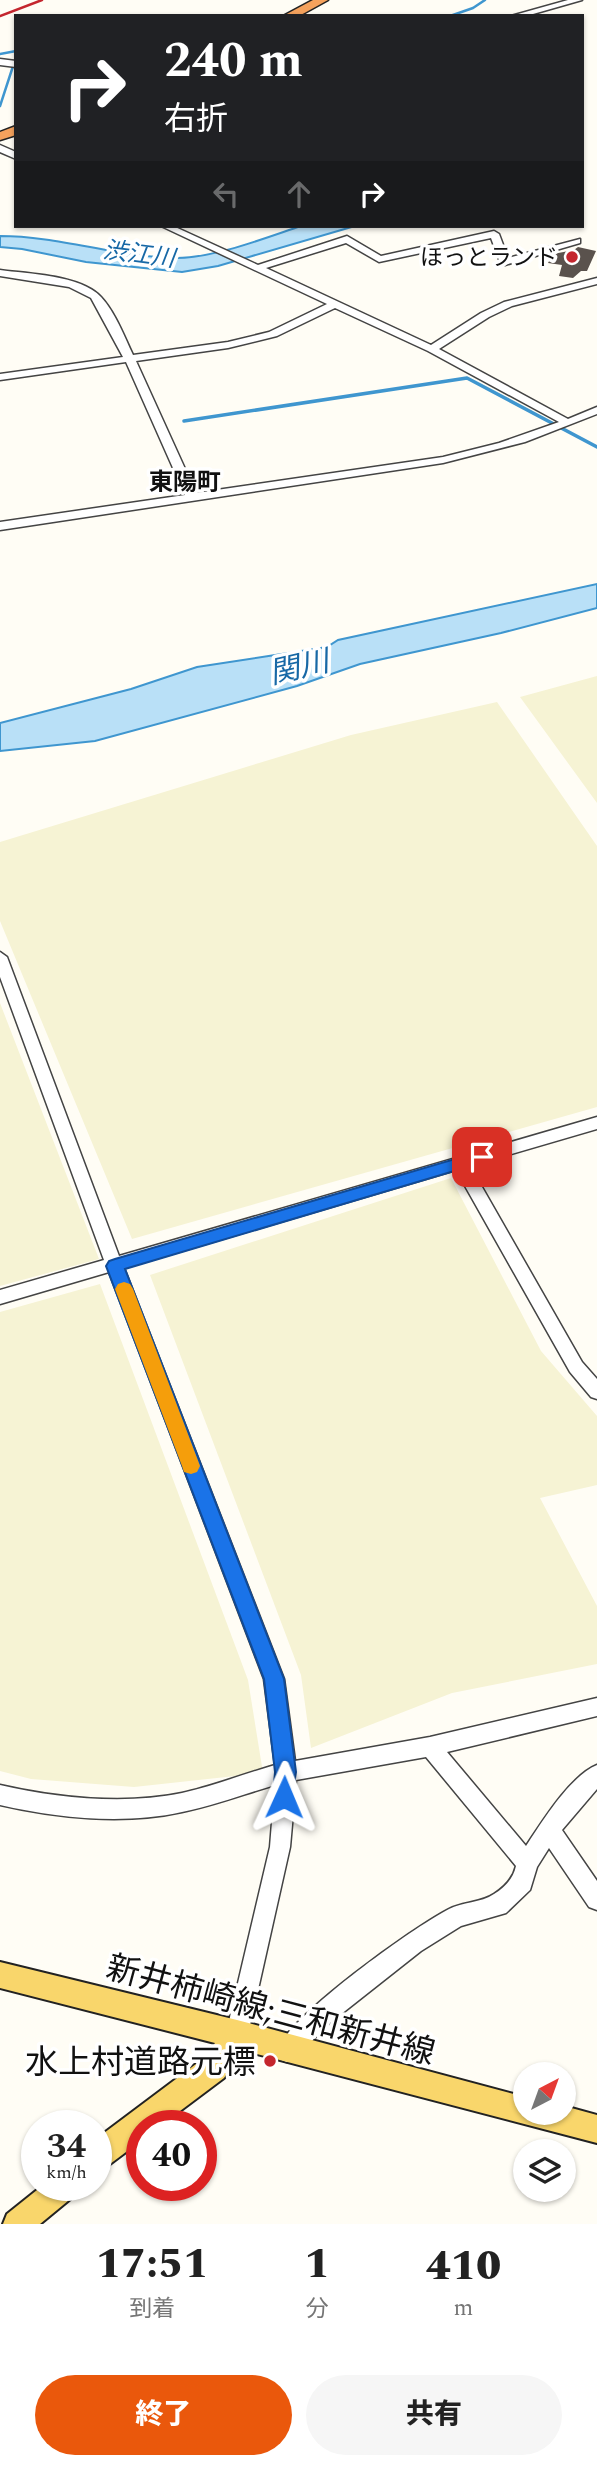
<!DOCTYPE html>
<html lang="ja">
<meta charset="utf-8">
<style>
body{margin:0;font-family:Spectral,"Noto Sans JP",serif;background:#f6f6f6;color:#222;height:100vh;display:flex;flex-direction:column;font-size:26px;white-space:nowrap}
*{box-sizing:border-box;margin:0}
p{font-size:23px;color:#767676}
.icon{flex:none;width:38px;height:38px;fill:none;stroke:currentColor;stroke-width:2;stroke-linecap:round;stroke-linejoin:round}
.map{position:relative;height:2224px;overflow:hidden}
.drawer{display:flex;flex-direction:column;background:#fff;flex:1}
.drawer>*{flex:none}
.banner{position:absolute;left:14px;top:14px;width:570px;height:214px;border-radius:0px;box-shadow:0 2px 5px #0004;background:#202124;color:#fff;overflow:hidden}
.needle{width:46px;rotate:41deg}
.controls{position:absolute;left:513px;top:2062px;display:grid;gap:14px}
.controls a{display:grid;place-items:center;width:63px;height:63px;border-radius:50%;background:#fff;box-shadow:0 2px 5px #0004;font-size:35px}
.speed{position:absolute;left:21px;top:2110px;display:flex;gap:14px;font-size:35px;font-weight:700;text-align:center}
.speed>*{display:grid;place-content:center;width:91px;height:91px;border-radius:50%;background:#fff;box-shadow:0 2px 5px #0004;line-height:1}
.speed small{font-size:18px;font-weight:400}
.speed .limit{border:10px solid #d22;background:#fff;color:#111}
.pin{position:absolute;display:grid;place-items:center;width:60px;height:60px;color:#fff;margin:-30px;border-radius:14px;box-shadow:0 4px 10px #0006}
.me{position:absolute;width:77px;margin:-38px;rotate:1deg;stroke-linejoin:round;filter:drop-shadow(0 0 5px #0008)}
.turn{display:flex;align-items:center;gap:24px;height:147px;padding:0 35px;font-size:32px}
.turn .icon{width:91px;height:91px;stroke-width:2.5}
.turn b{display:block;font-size:49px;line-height:60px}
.lanes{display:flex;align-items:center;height:66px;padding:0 35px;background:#0003;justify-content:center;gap:35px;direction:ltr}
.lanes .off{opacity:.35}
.eta{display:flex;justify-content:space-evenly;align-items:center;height:119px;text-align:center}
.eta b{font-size:42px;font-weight:800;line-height:49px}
.primary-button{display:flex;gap:14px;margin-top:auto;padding:14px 35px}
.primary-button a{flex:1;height:80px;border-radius:42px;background:#ea580c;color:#fff;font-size:28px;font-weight:800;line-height:80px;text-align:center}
.primary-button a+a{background:#f6f6f6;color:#222}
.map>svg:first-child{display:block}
</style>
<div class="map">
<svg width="597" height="2224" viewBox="0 0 597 2224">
<rect width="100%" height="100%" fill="#fffdf5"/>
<!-- farmland -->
<path fill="#f6f3d4" d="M 597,676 L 597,803 L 520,697 Z
M 497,702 L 597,846 L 597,1107 L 132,1239 L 0,921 L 0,842 L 351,735 Z
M 0,1003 L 99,1259 L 0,1286 Z
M 451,1178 L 541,1351 L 597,1416 L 597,1485 L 540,1498 L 597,1606 L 597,1664 L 452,1693 L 311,1748 L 301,1675 L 150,1275 Z
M 100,1284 L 248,1680 L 263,1773 L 134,1787 L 31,1779 L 0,1771 L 0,1312 Z"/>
<!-- water -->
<path fill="#b9e0f7" stroke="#3f96cf" stroke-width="2" d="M 301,226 L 355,226 L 218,266 L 182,272 L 86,262 L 22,249 L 0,247 L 0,236 C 59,236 117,257 176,258 C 214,258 265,238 301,226 Z
M 597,584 L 597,608 L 501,633 L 360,664 L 297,686 L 95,741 L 0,751 L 0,723 L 131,689 L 197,667 L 327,647 L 338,640 Z"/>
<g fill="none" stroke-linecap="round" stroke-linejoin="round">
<!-- stream-far1 -->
<path stroke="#3f96cf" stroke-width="2.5" d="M 450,16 L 473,8 L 485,0
M 0,54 L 16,51
M 0,106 L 16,57"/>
<!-- stream -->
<path stroke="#3f96cf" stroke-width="3.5" d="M 184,421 L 467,378 L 597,447"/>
</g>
<!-- building -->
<path fill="#5a524d" d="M 578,247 L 596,251 L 587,271 L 581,271 L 573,278 L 559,276 L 562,265 L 548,263 L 553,254 L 574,250 Z"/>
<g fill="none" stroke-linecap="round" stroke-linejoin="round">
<!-- minor casing -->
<g stroke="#444" stroke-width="3">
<path id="minor" d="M 568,0 L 582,0 L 526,16 L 511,16 Z
M 0,59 L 16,61 L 16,67 L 0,65 Z
M 0,145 L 16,152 L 16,159 L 0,152 Z
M 161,226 L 173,226 L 258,265 L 347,236 L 381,256 L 494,231 L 499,234 L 508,258 L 580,239 L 580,243 L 505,265 L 500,262 L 491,238 L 379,262 L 346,243 L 266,268 L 431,345 L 481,313 L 504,302 L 597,278 L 597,284 L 512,306 L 489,317 L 439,349 L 568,419 L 597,407 L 597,414 L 525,442 L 443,463 L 0,530 L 0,522 L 185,495 L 126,362 L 0,380 L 0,374 L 123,357 L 91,298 L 69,287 L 0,276 L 0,270 C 28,274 81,275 101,297 C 115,312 124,336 133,355 L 228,342 L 269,332 L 327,304 ZM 335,308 L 428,351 L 559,422 L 499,443 L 443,457 L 196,493 L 136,361 L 228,348 L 277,336 Z
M 0,952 L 7,957 L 119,1256 L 597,1117 L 597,1129 L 470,1166 L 582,1362 L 597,1379 L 597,1399 L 591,1397 L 570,1372 L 456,1170 L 124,1268 L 284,1679 L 295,1761 L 430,1737 L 597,1698 L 597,1716 L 447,1752 L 526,1846 C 542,1822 570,1776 597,1765 L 597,1789 L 562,1830 L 597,1881 L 597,1910 L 589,1907 L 549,1848 L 537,1867 L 530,1890 L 506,1913 L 461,1926 L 421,1951 L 326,2026 L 295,2059 L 287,2062 L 279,2059 L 276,2051 C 290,2016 412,1928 449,1909 C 462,1902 481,1903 494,1894 C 505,1887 513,1879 516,1866 L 426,1757 L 296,1780 L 290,1847 L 248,2034 L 245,2042 L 237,2045 L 229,2042 L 226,2034 L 270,1847 L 275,1785 C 244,1794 213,1806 182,1812 C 124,1825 56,1818 0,1805 L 0,1785 C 56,1798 125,1805 182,1793 C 213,1786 244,1774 275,1765 L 264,1679 L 109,1272 L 0,1304 L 0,1290 L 104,1260 L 0,977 Z"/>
</g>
<!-- major casing -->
<g stroke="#222" stroke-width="4">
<path id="major" d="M 0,1962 L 237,2020 L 525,2097 L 525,2112 L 564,2112 L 564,2106 L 597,2115 L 597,2143 L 242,2050 L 224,2078 L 160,2126 L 142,2126 L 142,2140 L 106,2167 L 96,2171 L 96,2139 L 204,2058 L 215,2043 L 0,1988 Z
M 42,2186 L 78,2186 L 74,2196 L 40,2224 L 3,2224 L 7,2214 Z"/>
</g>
<!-- highway casing -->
<g stroke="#222" stroke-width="3">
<path id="highway" d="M 313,0 L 328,0 L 299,16 L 283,16 Z
M 16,126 L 16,135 L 0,140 L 0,132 Z"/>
</g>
<!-- minor -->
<use href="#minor" fill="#fff" fill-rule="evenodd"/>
<!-- major -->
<use href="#major" fill="#f9d66b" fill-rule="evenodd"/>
<!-- highway -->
<use href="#highway" fill="#f5a25d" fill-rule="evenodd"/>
<!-- rail -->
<path stroke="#c4262e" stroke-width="2.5" d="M 0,16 L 42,0"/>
</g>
<!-- route -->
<path fill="#1a73e8" stroke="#114b97" stroke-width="2" d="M 482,1151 L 491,1157 L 488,1161 L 125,1269 L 284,1679 L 296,1772 L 291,1804 L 284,1807 L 277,1804 L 273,1797 L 275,1772 L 264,1679 L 106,1266 L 109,1261 L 115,1259 Z"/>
<!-- slow -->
<path fill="#f59e0b" d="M 124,1282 L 130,1284 L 133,1289 L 200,1466 L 197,1472 L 191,1474 L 184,1472 L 182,1466 L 115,1289 L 118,1284 Z"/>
<!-- markers -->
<g fill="#c4262e" stroke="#fff" stroke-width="2.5">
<circle cx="572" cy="257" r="7"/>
<circle cx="270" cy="2061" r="7"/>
</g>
<g text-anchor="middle" stroke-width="7" stroke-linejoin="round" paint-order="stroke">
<!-- far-poi labels -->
<g font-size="23" fill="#111" stroke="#fff" text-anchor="end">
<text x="558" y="265">ほっとランド</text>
</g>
<!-- far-water labels -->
<g font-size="24" font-style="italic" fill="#1768a6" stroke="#fff">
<text transform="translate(139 254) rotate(7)" y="8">渋江川</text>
</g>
<!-- far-neighbourhood labels -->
<g font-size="24" font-weight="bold" fill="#111" stroke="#fff">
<text x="185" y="490">東陽町</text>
</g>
<!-- water labels -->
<g font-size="30" font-style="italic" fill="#1768a6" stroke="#fff">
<text transform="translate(299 667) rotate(-13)" y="10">関川</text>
</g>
<!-- near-street labels -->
<g font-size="33" fill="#111" stroke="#fff">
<text transform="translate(271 2009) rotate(15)" y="12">新井柿崎線;三和新井線</text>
</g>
<!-- near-poi labels -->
<g font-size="33" fill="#111" stroke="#fff" text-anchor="end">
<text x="256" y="2073">水上村道路元標</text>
</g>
</g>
</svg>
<div class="controls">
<a><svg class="needle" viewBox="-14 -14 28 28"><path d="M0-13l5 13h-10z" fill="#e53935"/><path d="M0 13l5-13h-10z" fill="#767676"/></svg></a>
<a><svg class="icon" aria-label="layers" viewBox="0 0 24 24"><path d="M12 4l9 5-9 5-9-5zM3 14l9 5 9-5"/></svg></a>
</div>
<div class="speed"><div>34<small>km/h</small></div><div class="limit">40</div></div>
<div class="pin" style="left:482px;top:1157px;background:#d93025"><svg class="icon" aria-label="arrive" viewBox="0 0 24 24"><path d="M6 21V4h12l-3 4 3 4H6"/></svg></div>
<svg class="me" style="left:284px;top:1797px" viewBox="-20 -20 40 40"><path d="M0-17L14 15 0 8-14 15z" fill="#1a73e8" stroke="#fff" stroke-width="4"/></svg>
<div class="banner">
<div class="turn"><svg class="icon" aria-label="right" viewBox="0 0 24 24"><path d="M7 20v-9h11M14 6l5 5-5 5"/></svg><div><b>240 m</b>右折</div></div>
<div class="lanes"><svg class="icon off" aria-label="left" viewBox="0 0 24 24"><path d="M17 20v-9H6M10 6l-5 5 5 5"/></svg><svg class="icon off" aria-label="ahead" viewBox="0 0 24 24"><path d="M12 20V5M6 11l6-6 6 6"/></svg><svg class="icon" aria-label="right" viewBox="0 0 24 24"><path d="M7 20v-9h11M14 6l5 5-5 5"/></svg></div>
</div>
</div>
<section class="drawer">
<div class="eta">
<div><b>17:51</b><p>到着</p></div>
<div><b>1</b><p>分</p></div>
<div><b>410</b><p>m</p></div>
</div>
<div class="primary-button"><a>終了</a><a>共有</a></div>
</section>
